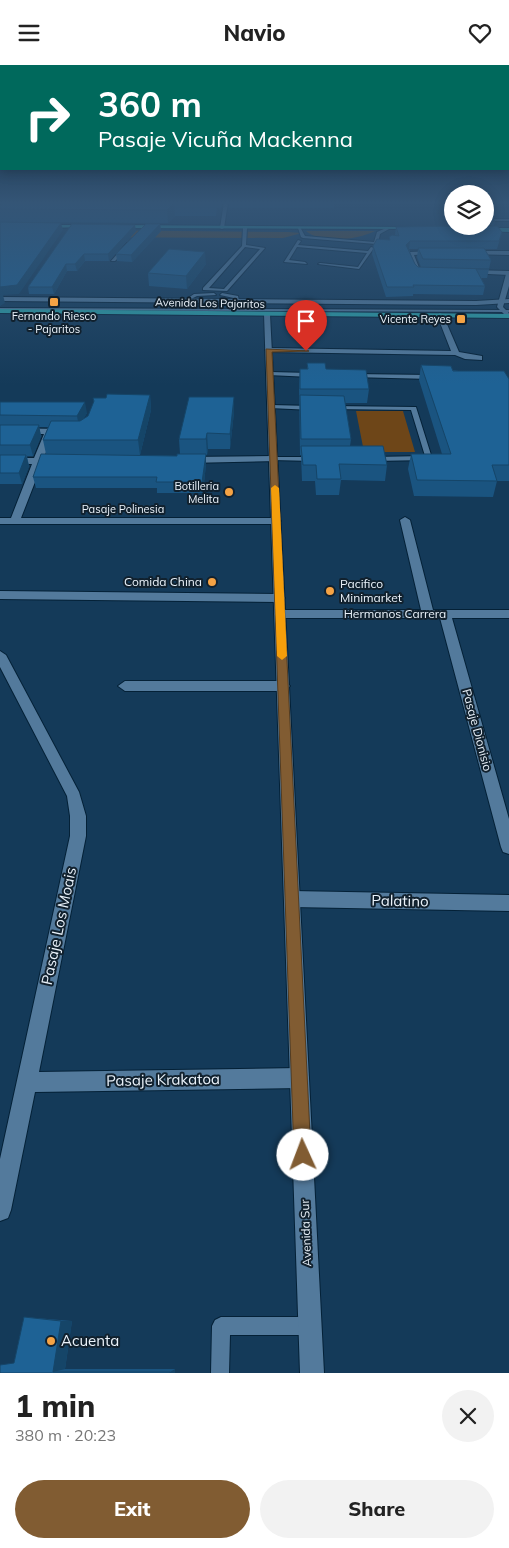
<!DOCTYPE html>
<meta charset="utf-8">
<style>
body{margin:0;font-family:Mulish,sans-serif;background:#f2f2f2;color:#222;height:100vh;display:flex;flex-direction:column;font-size:19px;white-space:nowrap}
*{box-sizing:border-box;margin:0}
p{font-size:16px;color:#767676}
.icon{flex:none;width:28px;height:28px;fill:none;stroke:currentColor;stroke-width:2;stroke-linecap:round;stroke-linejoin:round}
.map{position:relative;height:1308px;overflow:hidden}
.side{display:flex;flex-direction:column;background:#fff;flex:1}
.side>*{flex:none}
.hud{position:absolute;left:0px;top:0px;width:510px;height:105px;box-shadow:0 2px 12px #0003;background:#00695c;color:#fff;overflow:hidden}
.fabs{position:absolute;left:444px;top:120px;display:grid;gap:10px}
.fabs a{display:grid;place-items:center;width:50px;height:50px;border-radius:50%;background:#fff;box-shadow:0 2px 12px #0003;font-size:25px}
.pin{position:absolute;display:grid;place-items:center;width:42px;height:42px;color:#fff;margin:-51px -21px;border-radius:50% 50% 50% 0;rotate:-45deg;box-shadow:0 0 5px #0007}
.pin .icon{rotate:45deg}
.me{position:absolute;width:55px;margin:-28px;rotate:358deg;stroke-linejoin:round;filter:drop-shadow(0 0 4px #0008)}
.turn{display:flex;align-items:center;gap:18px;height:105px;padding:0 15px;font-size:22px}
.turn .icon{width:65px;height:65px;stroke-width:2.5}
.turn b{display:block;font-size:35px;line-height:42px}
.round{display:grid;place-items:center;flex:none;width:52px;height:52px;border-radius:26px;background:#f2f2f2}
.overview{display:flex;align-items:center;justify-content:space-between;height:85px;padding:0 15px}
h1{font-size:30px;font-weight:800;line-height:38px}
.button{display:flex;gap:10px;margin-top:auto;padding:10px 15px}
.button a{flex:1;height:58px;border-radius:30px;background:#815c32;color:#fff;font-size:20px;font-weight:800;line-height:58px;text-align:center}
.button a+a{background:#f2f2f2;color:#222}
header{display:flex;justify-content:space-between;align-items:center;height:65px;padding:0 15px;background:#fff;font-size:22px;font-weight:800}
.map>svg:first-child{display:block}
</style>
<header><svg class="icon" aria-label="menu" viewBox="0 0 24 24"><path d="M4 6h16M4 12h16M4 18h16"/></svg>Navio<svg class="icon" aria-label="heart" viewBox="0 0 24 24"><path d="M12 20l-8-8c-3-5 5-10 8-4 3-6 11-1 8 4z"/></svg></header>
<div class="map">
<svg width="509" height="1308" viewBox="0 0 509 1308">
<rect width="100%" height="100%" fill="#143a59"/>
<!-- green -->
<path fill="#6e4618" d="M 71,165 L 288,167 L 302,168 L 283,173 L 67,172 Z
M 306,166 L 375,166 C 358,175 320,179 306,166 Z
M 356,346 L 403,346 L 415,387 L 364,387 Z"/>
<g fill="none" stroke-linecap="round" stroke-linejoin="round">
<!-- service casing -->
<g stroke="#042137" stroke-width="2">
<path id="service" d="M 224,137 L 228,137 L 224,163 L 222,164 L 220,163 Z
M 493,154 L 509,154 L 509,156 L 492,156 Z
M 245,162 L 247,163 L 246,180 L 265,183 L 227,226 L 203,225 L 203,223 L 242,181 L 243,163 ZM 245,182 L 260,184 L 224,224 L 209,223 Z
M 300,162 L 305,171 L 374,177 L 377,167 L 386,163 L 389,164 L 380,169 L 378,178 L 376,179 L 303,173 L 301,172 L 298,163 Z
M 298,175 L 301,176 L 298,180 L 368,186 L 371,182 L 374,183 L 359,204 L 318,199 L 320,198 L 358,202 L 367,188 L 297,182 L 289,195 L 305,197 L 307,199 L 284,197 Z
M 214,228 L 216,230 L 197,231 L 187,236 L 185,235 L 194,229 Z
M 222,228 L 238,231 L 239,236 L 235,237 L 234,233 L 220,230 Z
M 0,243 L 509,245 L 509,247 L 0,245 Z
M 270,307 L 311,308 L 314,310 L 311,312 L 268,310 L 267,309 Z
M 353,309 L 431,310 L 434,312 L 431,314 L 351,312 L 351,310 Z
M 271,340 L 313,341 L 316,343 L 313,345 L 269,343 L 268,342 Z
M 332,341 L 416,342 L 432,393 L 429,395 L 373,396 L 370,394 L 373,392 L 425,391 L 411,345 L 330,344 L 329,343 Z
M 274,392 L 313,392 L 316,394 L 313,396 L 272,395 L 271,394 Z
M 221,1252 L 310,1252 L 316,1255 L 319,1261 L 316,1267 L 310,1270 L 230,1270 L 229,1308 L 211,1308 L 212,1261 L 215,1255 Z"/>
</g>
<!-- minor casing -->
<g stroke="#042137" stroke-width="2">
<path id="minor" d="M 127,178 L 132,179 L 115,196 L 111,196 Z
M 470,186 L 509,186 L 509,190 L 468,189 Z
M 408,187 L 436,186 L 439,188 L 414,190 L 420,205 L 431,207 L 428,209 L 415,207 Z
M 470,205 L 509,206 L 509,210 L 468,208 Z
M 0,232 L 476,236 L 509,234 L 509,238 L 476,240 L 0,236 Z
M 440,248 L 443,250 L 459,287 L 482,291 L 482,295 L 465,294 L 455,290 L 269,287 L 265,285 L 269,283 L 451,286 L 437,250 Z
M 0,363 L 64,364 L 68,367 L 64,370 L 52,369 L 44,393 L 57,393 L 62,396 L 57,399 L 42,399 L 21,453 L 276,453 L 281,456 L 276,459 L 0,459 L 0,453 L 11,453 L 32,399 L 0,399 L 0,393 L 34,393 L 44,369 L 0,369 Z
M 274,391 L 279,394 L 277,396 L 188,398 L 183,395 L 188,392 Z
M 405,452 L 410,455 L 433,545 L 509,545 L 509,553 L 452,553 L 509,754 L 509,789 L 503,787 L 501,782 L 440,553 L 280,553 L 274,549 L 280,545 L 421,545 L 400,455 Z
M 0,526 L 279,529 L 285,533 L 279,537 L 0,534 Z
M 0,586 L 6,590 L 79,727 L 86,751 L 86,771 L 39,1007 L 299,1003 L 306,1006 L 309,1013 L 306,1020 L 299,1023 L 35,1027 L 11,1145 L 8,1153 L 0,1156 L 0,1094 L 70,771 L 70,751 L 67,731 L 0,602 Z
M 125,616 L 283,616 L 290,621 L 283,626 L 125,626 L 118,621 Z
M 292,826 L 509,830 L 509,846 L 292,842 L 286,839 L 284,834 L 286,829 Z"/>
</g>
<!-- tertiary casing -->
<g stroke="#042137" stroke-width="2">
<path id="tertiary" d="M 509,207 L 509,221 L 503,242 L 509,248 L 508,253 L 497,242 L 506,209 Z
M 267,247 L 270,249 L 324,1308 L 300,1308 L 264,249 Z"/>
</g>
<!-- primary casing -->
<g stroke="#042137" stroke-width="2">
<path id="primary" d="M 45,160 L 88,160 L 91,162 L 43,163 Z
M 117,160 L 413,162 L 416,164 L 115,163 Z
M 482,163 L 509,163 L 509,167 L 480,166 Z
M 0,244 L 509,249 L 509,253 L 0,248 Z"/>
</g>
<!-- service -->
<use href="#service" fill="#537a9c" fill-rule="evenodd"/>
<!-- minor -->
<use href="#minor" fill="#537a9c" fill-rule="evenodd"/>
<!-- tertiary -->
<use href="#tertiary" fill="#537a9c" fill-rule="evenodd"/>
<!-- primary -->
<use href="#primary" fill="#2ca3a9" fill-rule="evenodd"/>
</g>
<!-- wall -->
<path fill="#1a5480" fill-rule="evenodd" d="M 0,137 L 223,137 L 221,143 L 217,143 L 216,151 L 175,151 L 168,158 L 0,157 Z
M 229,137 L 335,137 L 334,143 L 229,143 Z
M 485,149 L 495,157 L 494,161 L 502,167 L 497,184 L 484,184 L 491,195 L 487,213 L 481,213 L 485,221 L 483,230 L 413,229 L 413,231 L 386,232 L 372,189 L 373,181 L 389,175 L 389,172 L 395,170 L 396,162 L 493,161 L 486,158 ZM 409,184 L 418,184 L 417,192 L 421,202 L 418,202 L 415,199 Z
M 72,159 L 136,166 L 109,196 L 85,196 L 77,206 L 67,206 L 54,229 L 29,229 L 28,222 Z
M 160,159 L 161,166 L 132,197 L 117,196 L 116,189 Z
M 206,199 L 187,224 L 149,221 L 148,208 Z
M 307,298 L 326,304 L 369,324 L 367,338 L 345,338 L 351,374 L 350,381 L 387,400 L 385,416 L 341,415 L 339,430 L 316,430 L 315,416 L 302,416 L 301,390 L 300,390 L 299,319 L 300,304 L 307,304 Z
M 421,300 L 509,314 L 509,416 L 497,416 L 493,432 L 414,431 L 408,404 L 411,389 L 442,389 L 419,315 Z
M 150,330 L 151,345 L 140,390 L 177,391 L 180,389 L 179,374 L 234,332 L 234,347 L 230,384 L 208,384 L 207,390 L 206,390 L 206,399 L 203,428 L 157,428 L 157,423 L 36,423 L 33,412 L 46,389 L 43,375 L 48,362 L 39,362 L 41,371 L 33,391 L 27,391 L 29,401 L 22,419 L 0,419 L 0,337 L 87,348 L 83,354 L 88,351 L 94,337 L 93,333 L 106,333 Z
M 24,1252 L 72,1256 L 65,1304 L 175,1304 L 175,1308 L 0,1308 L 14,1298 Z"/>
<!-- shaded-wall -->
<path fill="#154568" d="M 174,138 L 175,151 L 168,158 L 167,145 Z
M 61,158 L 63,165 L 19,229 L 3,230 L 5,238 L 0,241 L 0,222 Z
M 160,159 L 161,166 L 132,197 L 131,190 Z
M 135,160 L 136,166 L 109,196 L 108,189 Z
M 410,176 L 409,184 L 405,189 L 406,180 Z
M 205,187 L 206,199 L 187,224 L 186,211 Z
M 84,189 L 85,196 L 77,206 L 75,199 Z
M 66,199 L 67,206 L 54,229 L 52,222 Z
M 150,330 L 151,345 L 140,390 L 138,375 Z
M 234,332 L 234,347 L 230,384 L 230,369 Z
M 85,337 L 87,348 L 79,362 L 77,351 Z
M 39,360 L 41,371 L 33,391 L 30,380 Z
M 207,368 L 208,384 L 207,390 L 206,374 Z
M 206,389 L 206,399 L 203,428 L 202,417 Z
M 26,390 L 29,401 L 22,419 L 19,408 Z
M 61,1256 L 72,1256 L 65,1304 L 53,1307 Z
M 175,1304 L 175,1308 L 170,1308 L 170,1307 Z"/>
<!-- building -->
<path fill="#1e6295" stroke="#154568" d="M 0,137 L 216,137 L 174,138 L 167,145 L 0,144 L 0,141 L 1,140 Z
M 485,149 L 491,150 L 495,157 L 486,154 L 485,155 Z
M 0,157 L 61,158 L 17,220 L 0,222 Z
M 72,159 L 135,160 L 108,189 L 84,189 L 75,199 L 66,199 L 52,222 L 28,222 Z
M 146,159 L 160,159 L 131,190 L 116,189 Z
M 460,161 L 497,161 L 502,167 L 499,176 L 410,176 L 406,180 L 415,199 L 418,202 L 489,204 L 476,204 L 485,221 L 413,220 L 414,222 L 387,222 L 373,181 L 377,174 L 390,175 L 389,172 L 392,170 L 399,171 L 396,162 Z
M 418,183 L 484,183 L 491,195 L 423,194 Z
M 169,184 L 205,187 L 186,211 L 148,208 Z
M 307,298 L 325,298 L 326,304 L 366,305 L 369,324 L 300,324 L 300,304 L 308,304 Z
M 421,300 L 451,301 L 453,306 L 504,306 L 509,314 L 509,400 L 492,400 L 497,416 L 417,415 L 411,389 L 451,389 Z
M 107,329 L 150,330 L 138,375 L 43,375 L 51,356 L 80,356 L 88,351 L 94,336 L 93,333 L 106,333 Z
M 300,330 L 344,331 L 351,374 L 301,374 Z
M 189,332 L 234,332 L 230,369 L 207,368 L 206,374 L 179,374 Z
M 0,337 L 85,337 L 77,351 L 0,350 Z
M 0,360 L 39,360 L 30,380 L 0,380 Z
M 301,381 L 383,381 L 387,400 L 339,399 L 341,414 L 317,414 L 316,400 L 303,400 Z
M 41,389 L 177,391 L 177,389 L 206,389 L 202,417 L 156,417 L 157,412 L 33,412 Z
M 0,390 L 26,390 L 19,408 L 0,408 Z
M 24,1252 L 61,1256 L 53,1307 L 170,1307 L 170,1308 L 0,1308 L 0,1300 L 14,1298 Z"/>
<!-- sky -->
<linearGradient id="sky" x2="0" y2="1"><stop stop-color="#0b2031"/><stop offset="0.43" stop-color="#345576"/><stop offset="1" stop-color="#345576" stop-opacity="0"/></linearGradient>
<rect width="509" height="320" fill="url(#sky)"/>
<!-- route -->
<path fill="#815c32" stroke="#543c20" d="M 266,284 L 309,286 L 272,287 L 311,1090 L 309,1096 L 303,1099 L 296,1096 L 294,1090 Z"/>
<!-- slow -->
<path fill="#f59e0b" d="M 275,420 L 279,423 L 287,591 L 282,595 L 277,591 L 271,423 Z"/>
<!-- markers -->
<g fill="#f5a345" stroke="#11212e" stroke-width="2">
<rect x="49" y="232" width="10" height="10" rx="2.5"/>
<rect x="456" y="249" width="10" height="10" rx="2.5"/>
<circle cx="229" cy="427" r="5"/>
<circle cx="212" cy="517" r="5"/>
<circle cx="330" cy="526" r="5"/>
<circle cx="51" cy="1276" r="5"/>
</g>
<g text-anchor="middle" stroke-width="4" stroke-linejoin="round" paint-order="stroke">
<!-- far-street labels -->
<g font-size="11" fill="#ebf3fb" stroke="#11212e">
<text transform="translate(210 238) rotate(1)" y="4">Avenida Los Pajaritos</text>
<text x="123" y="448">Pasaje Polinesia</text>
</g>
<!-- far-poi labels -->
<g font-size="11" fill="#ebf3fb" stroke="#11212e" text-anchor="end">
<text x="54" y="255" text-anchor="middle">Fernando Riesco<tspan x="54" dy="13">- Pajaritos</tspan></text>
<text x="451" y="258">Vicente Reyes</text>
<text x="219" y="425">Botilleria<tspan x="219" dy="13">Melita</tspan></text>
</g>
<!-- poi labels -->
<g font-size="12" fill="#ebf3fb" stroke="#11212e" text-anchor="end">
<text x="202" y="521">Comida China</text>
<text x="340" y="523" text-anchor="start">Pacifico<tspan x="340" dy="14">Minimarket</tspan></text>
</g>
<!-- street labels -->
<g font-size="12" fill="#ebf3fb" stroke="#11212e">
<text x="395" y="553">Hermanos Carrera</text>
<text transform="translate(477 665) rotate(75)" y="4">Pasaje Dionisio</text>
<text transform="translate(306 1168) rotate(-92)" y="4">Avenida Sur</text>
</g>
<!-- near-street labels -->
<g font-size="15" fill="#ebf3fb" stroke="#11212e">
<text transform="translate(400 836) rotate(1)" y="5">Palatino</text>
<text transform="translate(59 861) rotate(-78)" y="5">Pasaje Los Moais</text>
<text transform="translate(163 1015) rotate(-1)" y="5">Pasaje Krakatoa</text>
</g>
<!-- near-poi labels -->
<g font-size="15" fill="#ebf3fb" stroke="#11212e" text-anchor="start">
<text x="61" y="1281">Acuenta</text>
</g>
</g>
</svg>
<div class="fabs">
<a><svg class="icon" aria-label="layers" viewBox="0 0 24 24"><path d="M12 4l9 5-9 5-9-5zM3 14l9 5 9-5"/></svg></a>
</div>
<div class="pin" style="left:306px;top:286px;background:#d93025"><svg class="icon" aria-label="arrive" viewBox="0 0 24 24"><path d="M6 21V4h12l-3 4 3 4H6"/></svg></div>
<svg class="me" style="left:303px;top:1090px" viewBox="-20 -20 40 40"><circle r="19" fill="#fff"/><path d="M0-13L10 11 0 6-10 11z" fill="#815c32"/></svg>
<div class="hud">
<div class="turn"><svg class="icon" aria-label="right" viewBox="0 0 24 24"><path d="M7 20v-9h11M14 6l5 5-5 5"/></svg><div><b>360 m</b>Pasaje Vicuña Mackenna</div></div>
</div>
</div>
<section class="side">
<div class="overview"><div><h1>1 min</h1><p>380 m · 20:23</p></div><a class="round"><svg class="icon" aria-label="close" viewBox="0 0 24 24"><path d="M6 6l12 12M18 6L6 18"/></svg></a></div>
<div class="button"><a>Exit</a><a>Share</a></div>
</section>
